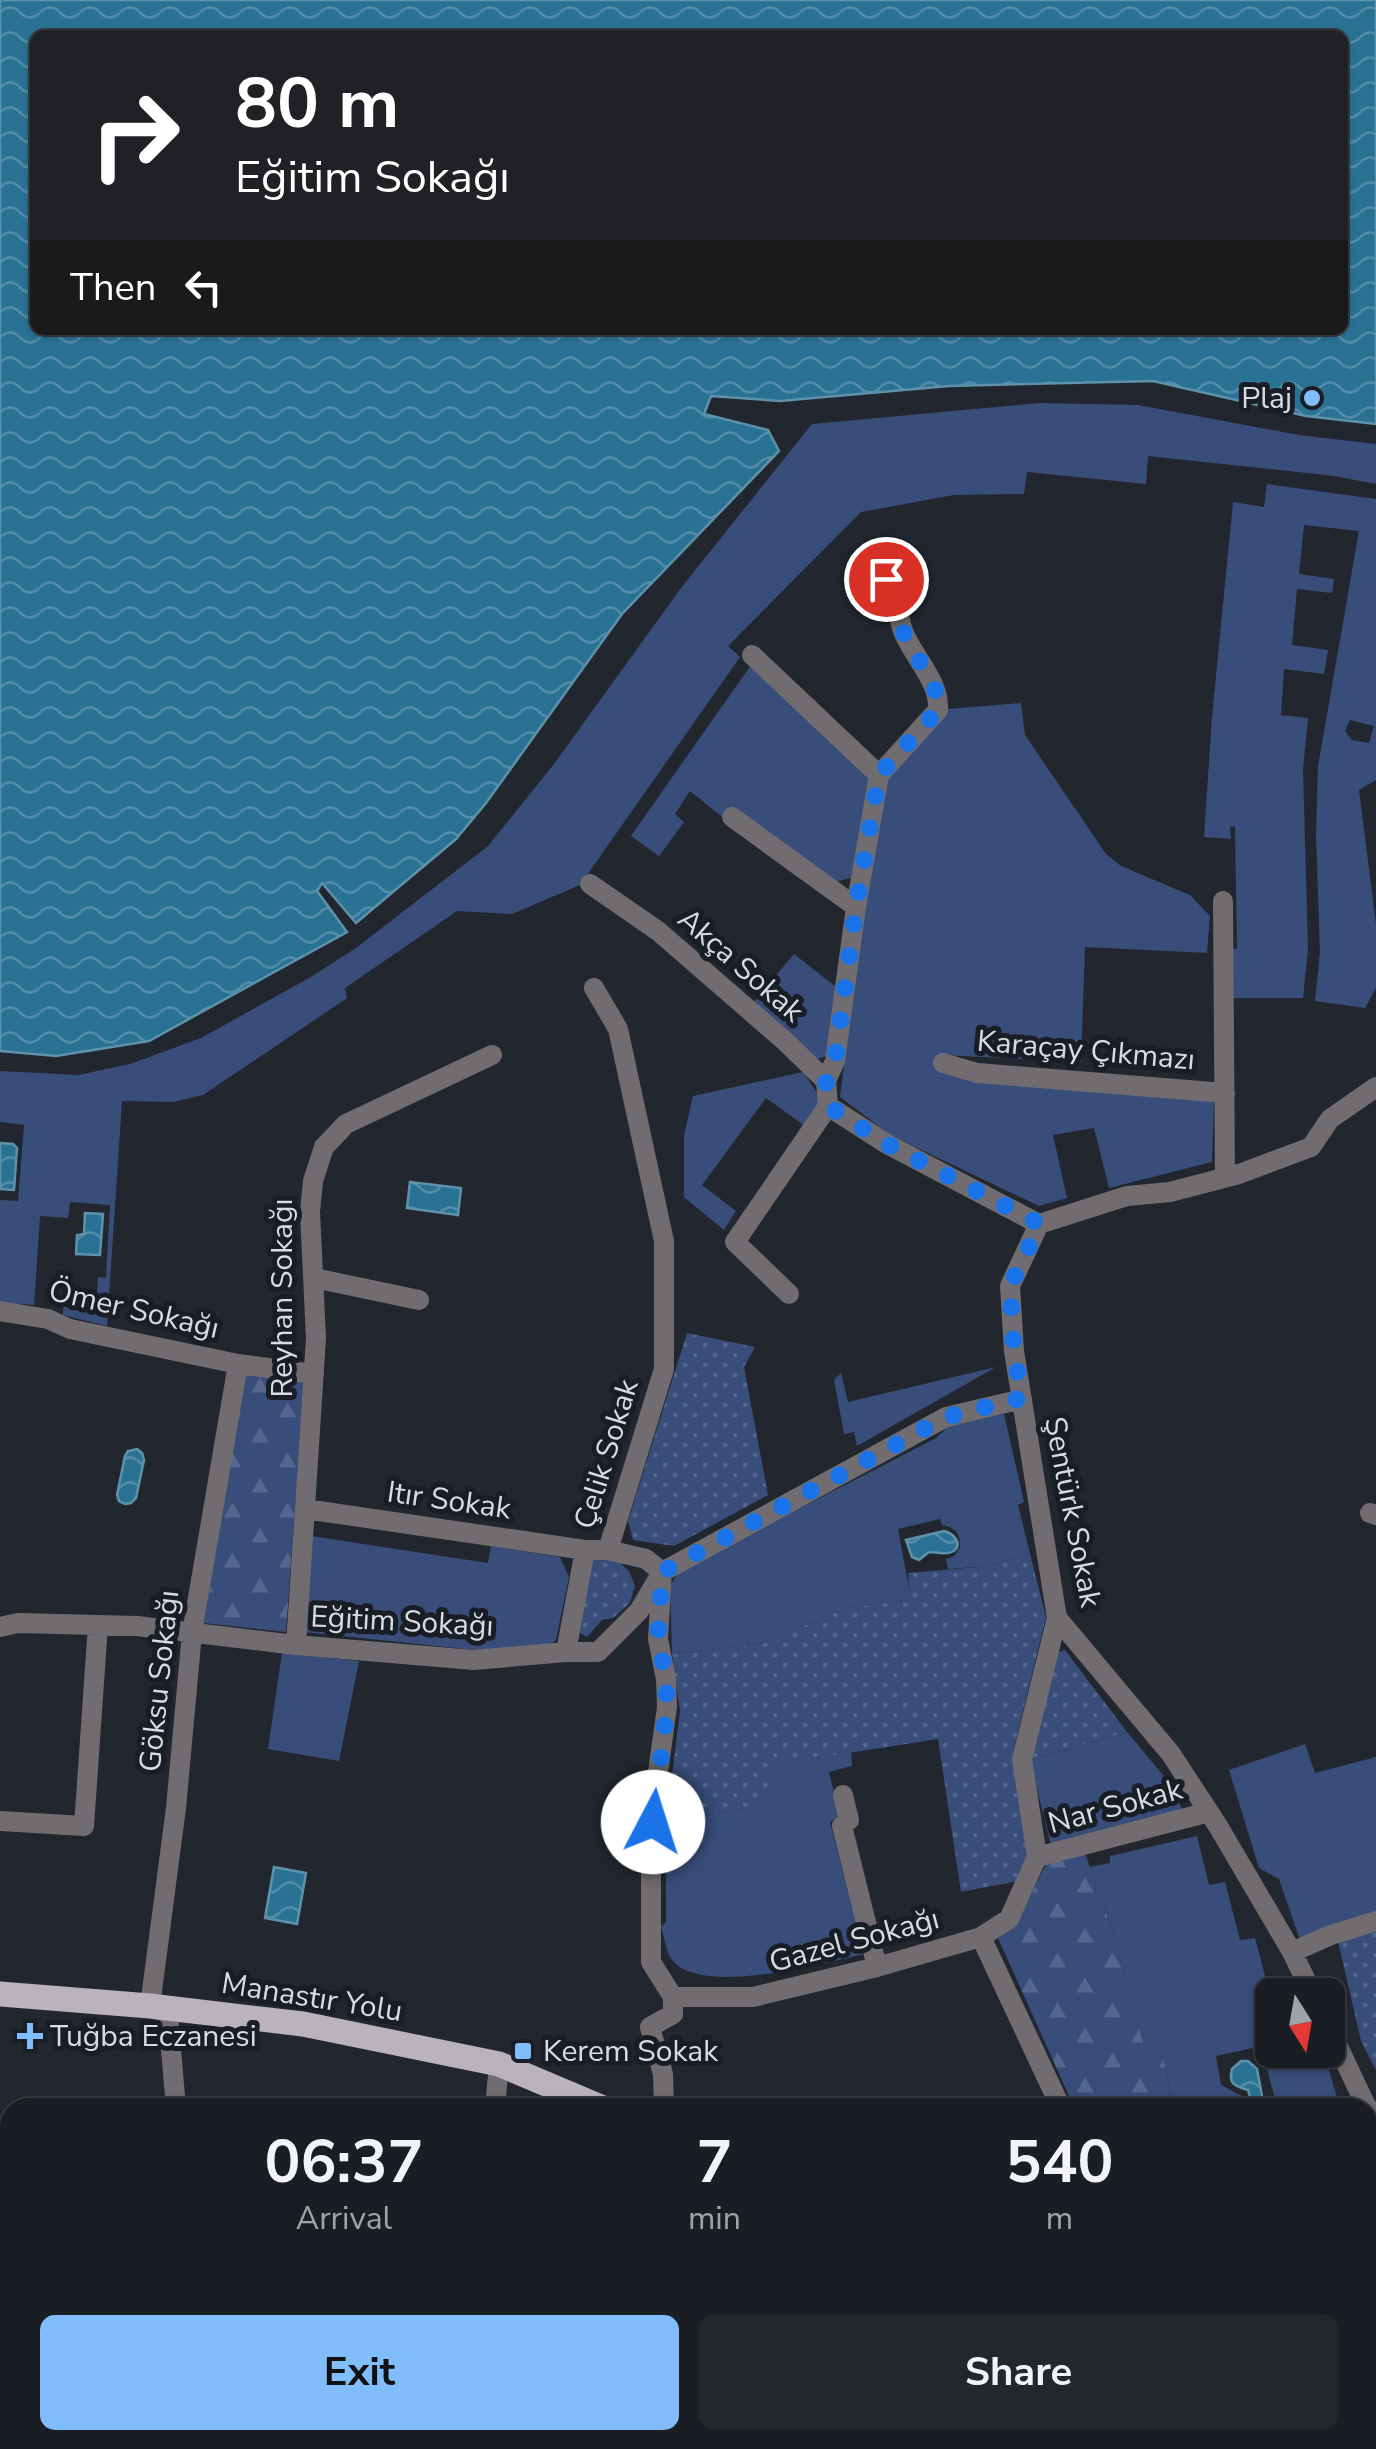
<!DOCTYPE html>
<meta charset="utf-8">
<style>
body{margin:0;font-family:"Nunito Sans",sans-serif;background:#23262b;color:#f1f3f6;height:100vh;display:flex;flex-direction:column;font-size:38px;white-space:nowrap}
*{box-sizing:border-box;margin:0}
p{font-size:32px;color:#9fa2a6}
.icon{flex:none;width:55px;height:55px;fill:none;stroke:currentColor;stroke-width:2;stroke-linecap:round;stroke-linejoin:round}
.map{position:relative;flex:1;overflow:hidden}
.panel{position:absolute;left:0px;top:2098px;width:1378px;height:352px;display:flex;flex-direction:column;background:#1a1d23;border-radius:30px 30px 0 0;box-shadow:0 2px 8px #0004,0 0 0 2px #383b41}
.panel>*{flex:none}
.guide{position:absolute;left:30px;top:30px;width:1318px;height:305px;border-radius:15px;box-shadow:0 2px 8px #0004,0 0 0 2px #383b41;background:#202124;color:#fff;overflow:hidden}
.needle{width:65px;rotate:169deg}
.fabs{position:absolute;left:1255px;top:1978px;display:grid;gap:20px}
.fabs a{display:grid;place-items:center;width:90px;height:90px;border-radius:15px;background:#1a1d23;box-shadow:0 2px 8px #0004,0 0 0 2px #383b41;font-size:50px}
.pin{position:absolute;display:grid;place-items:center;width:85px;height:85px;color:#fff;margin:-42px;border:5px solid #fff;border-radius:50%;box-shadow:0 2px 10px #0007}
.me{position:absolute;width:110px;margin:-55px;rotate:5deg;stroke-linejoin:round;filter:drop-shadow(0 0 8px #0008)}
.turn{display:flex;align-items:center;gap:35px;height:210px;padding:0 40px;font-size:45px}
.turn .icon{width:130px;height:130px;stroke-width:2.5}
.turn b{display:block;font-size:70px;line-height:85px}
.then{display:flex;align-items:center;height:95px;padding:0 40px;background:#0003;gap:20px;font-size:38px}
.eta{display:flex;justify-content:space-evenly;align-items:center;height:170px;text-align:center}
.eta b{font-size:60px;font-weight:700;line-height:70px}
.primary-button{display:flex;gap:20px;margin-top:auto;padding:20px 40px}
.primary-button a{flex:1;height:115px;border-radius:15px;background:#80bdfa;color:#111;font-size:40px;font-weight:700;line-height:115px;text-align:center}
.primary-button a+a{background:#23262b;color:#f1f3f6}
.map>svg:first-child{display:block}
</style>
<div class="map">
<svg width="1376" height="2449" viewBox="0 0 1376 2449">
<defs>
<pattern id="grass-dots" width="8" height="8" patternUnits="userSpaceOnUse" patternTransform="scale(2.5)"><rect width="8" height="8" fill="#384d7a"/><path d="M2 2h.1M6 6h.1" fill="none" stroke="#54668d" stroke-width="1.8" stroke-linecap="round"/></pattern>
<pattern id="forest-firs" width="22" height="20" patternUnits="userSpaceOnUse" patternTransform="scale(2.5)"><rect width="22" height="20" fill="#384d7a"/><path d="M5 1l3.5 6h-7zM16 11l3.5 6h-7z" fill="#54668d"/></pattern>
<pattern id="water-waves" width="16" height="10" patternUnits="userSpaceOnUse" patternTransform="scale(2.5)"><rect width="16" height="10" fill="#2a7294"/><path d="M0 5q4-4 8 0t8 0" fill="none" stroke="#528ca8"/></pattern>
</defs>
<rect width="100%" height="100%" fill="#22272f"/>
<!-- grass -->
<path fill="url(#grass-dots)" d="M 687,1333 L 755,1347 L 744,1367 L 768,1495 L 674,1546 L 633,1540 L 628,1521 Z
M 1030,1554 L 1046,1617 L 1013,1752 L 1027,1857 L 1018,1881 L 961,1892 L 938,1739 L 772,1765 L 772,1802 L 666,1824 L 680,1711 L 672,1654 L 760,1644 L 846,1608 L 910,1599 L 908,1573 L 989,1566 Z
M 611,1555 L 629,1571 L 635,1586 L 630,1603 L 613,1618 L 602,1620 L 587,1637 L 575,1630 L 593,1559 Z
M 1065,1650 L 1127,1732 L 1030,1760 L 1058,1652 Z
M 1376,1931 L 1376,2070 L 1361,2041 L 1338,1941 Z
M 886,2440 L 966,2440 L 968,2449 L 876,2449 Z
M 987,2440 L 1212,2440 L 1214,2449 L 988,2449 Z"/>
<!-- forest -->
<path fill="url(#forest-firs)" d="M 244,1372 L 304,1381 L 286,1632 L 204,1623 Z
M 1085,1853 L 1110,1923 L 1146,2052 L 1162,2049 L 1173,2107 L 1074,2107 L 998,1938 L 1017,1923 L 1046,1864 Z"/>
<!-- green -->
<path fill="#384d7a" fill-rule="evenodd" d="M 1039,403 L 1138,405 L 1299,435 L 1376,444 L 1376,484 L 1334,476 L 1148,456 L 1146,484 L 1027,472 L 1024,494 L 954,495 L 861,512 L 728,646 L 740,657 L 580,885 L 512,914 L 457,911 L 345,988 L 347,998 L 203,1095 L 173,1102 L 122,1101 L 107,1326 L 63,1315 L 63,1307 L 96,1308 L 98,1277 L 106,1278 L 110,1205 L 70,1202 L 68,1218 L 40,1216 L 34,1305 L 10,1303 L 0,1320 L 0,1200 L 18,1201 L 24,1125 L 0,1122 L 0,1071 L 78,1075 L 130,1064 L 201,1038 L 309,978 L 356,948 L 488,846 L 554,764 L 681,588 L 812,424 Z
M 1267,484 L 1376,499 L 1376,780 L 1359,790 L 1376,924 L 1376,988 L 1365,1008 L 1315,1001 L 1320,952 L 1316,834 L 1318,766 L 1359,531 L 1304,525 L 1299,574 L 1334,579 L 1332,593 L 1297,589 L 1292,645 L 1328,650 L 1324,674 L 1284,669 L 1281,715 L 1308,718 L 1303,770 L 1308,949 L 1303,998 L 1232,998 L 1232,949 L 1237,949 L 1235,826 L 1230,827 L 1231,839 L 1204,837 L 1212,717 L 1233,502 L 1264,507 ZM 1350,720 L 1374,726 L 1369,743 L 1352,740 L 1345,731 Z
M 751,665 L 870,778 L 854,877 L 832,883 L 726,820 L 690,791 L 675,814 L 684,822 L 659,856 L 631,836 Z
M 1021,703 L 1025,735 L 1106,854 L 1121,866 L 1190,895 L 1210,916 L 1207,953 L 1085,947 L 1081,1062 L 942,1055 L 936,1066 L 1214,1101 L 1212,1162 L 1109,1188 L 1094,1128 L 1053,1135 L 1067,1198 L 1039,1206 L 892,1136 L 840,1097 L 864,906 L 882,787 L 948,709 Z
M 794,954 L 836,987 L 826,1056 L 817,1059 L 753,1003 Z
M 803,1072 L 820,1097 L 817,1111 L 805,1126 L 766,1098 L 702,1185 L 736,1211 L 724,1230 L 684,1197 L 684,1135 L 693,1096 Z
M 996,1367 L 857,1446 L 854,1432 L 844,1434 L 834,1380 L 841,1373 L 848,1402 Z
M 1004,1414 L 1024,1502 L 1018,1505 L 1030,1554 L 989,1566 L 948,1569 L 946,1559 L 954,1556 L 960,1547 C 961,1534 955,1527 942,1525 L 940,1519 L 898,1529 L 911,1599 L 846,1608 L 760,1644 L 672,1654 L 670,1586 L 680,1570 L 936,1438 L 951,1424 Z
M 311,1536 L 488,1563 L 491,1546 L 560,1557 L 569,1577 L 556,1640 L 551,1644 L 484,1651 L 304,1632 Z
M 282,1653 L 359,1661 L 339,1761 L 268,1749 Z
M 1127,1732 L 1173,1787 L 1183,1812 L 1051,1846 L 1030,1760 Z
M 1305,1744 L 1315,1773 L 1376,1757 L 1376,1915 L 1300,1940 L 1279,1879 L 1259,1868 L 1229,1770 Z
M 851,1752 L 852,1766 L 829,1772 L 840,1816 L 830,1822 L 864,1954 C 825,1963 695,1999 670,1957 C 666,1949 664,1936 661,1927 L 666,1922 L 666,1824 L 772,1802 L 772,1765 Z
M 1197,1836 L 1209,1885 L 1225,1882 L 1240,1940 L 1255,1938 L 1272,2002 L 1272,2050 L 1305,2050 L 1310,2066 L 1326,2061 L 1340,2107 L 1277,2107 L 1261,2046 L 1216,2056 L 1221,2085 L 1242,2096 L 1245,2107 L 1173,2107 L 1162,2049 L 1146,2053 L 1110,1923 L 1090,1867 L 1110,1863 L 1110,1856 Z
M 1376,2227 L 1376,2322 L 1368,2279 L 1368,2228 Z
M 1368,2415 L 1373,2444 L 1352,2449 L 1237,2449 L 1235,2440 L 1368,2440 Z
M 108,2440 L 245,2440 L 252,2449 L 95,2449 Z
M 272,2440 L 506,2440 L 509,2449 L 278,2449 Z"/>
<!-- water -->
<path fill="url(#water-waves)" stroke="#5e92ab" stroke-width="2.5" fill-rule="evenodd" d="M 0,0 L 1376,0 L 1376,424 L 1306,416 L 1153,381 L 949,386 L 780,401 L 711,396 L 704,414 L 768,430 L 779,451 L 622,614 L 486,803 L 456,839 L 356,923 L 322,883 L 317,891 L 347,932 L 149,1041 L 56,1056 L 0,1051 ZM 35,35 L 1342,35 L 1342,330 L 35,330 Z
M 0,1143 L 13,1144 L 17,1148 L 14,1190 L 0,1189 Z
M 410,1182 L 461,1188 L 458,1215 L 407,1208 Z
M 85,1213 L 103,1214 L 100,1255 L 76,1254 L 77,1235 L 84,1234 Z
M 137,1449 L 142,1453 L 144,1460 L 136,1498 L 131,1503 L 125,1504 L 119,1501 L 117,1495 L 125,1456 L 128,1451 Z
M 944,1531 C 953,1533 965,1545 952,1552 C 946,1555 935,1552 929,1552 L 919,1560 L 912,1557 L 906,1540 Z
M 274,1867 L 306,1873 L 297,1924 L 265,1918 Z
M 1241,2061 L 1248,2061 L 1257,2069 L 1262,2096 L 1258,2101 L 1250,2097 L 1248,2090 C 1235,2086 1228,2084 1232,2069 Z"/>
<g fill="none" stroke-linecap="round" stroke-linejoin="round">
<!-- minor -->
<path stroke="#706c70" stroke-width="20" d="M 752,655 L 879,775
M 732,817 L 856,907
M 590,884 L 658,931 L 786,1042 L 826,1081 L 828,1106 L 887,1144 L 1039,1224
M 1223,901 L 1225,1178
M 943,1063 L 977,1073 L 1225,1093
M 826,1081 L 835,1061 L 856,907 L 879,775 L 938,710 C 940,681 913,657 903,631 C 897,614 897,594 886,579
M 314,1278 L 419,1300
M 789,1294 L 735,1242 L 828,1106
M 0,1311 L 48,1319 L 70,1329 L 238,1364 L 314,1374
M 305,1509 L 585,1550
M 1370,1513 L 1376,1515
M 608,1550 L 646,1559 L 662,1572 L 658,1639 L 666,1679 L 667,1707 L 655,1794 L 651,1851 L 651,1962 L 673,1997 L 673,2014 L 650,2027 L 663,2074 L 664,2108
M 0,1627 L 18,1623 L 137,1626 L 296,1645 L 474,1660 L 566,1652 L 598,1652 L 639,1611 L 662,1572 L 946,1417 L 1022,1399
M 296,1645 L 316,1338 L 310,1212 L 313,1181 L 324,1147 L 346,1124 L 492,1055
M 566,1652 L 585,1550 L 608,1550 L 664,1369 L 664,1241 L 618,1029 L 594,988
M 843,1795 L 849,1820 L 842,1826 L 877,1967
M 0,1821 L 84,1826 L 98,1625
M 1037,1857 L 1209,1812
M 981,1937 L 1061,2108
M 1292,1952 L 1331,1935 L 1376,1921
M 1313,1995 L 1292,1952 L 1218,1826 L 1171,1754 L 1057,1618 L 1014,1351 L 1010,1286 L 1039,1224 L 1127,1196 L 1170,1192 L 1239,1174 L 1311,1147 L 1330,1119 L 1376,1087
M 673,1997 L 753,1997 L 877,1967 L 981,1937 L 1009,1919 L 1037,1857 L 1022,1759 L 1057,1618
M 1328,2025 L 1367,2108
M 176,2108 L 168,2014 L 150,2006 L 176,1808 L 192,1633 L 238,1364
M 495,2108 L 499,2064
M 1368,2108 L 1376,2132
M 0,2283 L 10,2306
M 1368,2362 L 1376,2402
M 260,2440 L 266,2449
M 527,2440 L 530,2449
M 976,2440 L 978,2449
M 1226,2440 L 1229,2449
M 67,2449 L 80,2440"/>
<!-- tertiary -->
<path stroke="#706c70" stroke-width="20" d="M 1368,2165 L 1376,2163
M 1368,2187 L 1376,2185
M 701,2449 L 720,2440"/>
<!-- primary -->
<path stroke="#bab3bb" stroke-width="25" d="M 0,1994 L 150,2006 L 303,2024 L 499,2064 L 603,2108
M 808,2449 L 816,2440
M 850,2449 L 860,2440"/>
</g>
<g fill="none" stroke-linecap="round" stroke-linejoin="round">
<!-- route -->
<path stroke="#1a73e8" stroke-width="18" stroke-dasharray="0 32.4" d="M 653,1822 L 667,1708 L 666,1679 L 658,1638 L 662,1572 L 946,1417 L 1022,1398 L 1014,1351 L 1010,1286 L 1040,1224 L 887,1144 L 828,1106 L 826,1081 L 835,1061 L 856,907 L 879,775 L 938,710 C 940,681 913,658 903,631 C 897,614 897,594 886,579"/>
</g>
<!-- markers -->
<g fill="#80bdfa" stroke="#191d25" stroke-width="4">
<circle cx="1312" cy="398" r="10"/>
<path d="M25 2021h10v10h10v10h-10v10h-10v-10h-10v-10h10z"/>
<rect x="513" y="2041" width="20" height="20" rx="5"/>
</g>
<g text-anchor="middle" stroke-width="10" stroke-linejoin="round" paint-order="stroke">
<!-- poi labels -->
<g font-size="30" fill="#d8dbe1" stroke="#191d25" text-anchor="start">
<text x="1292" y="408" text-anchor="end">Plaj</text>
<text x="50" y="2046">Tuğba Eczanesi</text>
<text x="543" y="2061">Kerem Sokak</text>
</g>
<!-- street labels -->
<g font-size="30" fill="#d8dbe1" stroke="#191d25">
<text transform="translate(741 965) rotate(41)" y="10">Akça Sokak</text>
<text transform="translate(1086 1050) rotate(5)" y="10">Karaçay Çıkmazı</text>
<text transform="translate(282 1298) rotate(-90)" y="10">Reyhan Sokağı</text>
<text transform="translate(134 1309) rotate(13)" y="10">Ömer Sokağı</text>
<text transform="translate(606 1454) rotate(-73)" y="10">Çelik Sokak</text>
<text transform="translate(449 1500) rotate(8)" y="10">Itır Sokak</text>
<text transform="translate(1073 1512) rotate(79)" y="10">Şentürk Sokak</text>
<text transform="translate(402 1621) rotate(3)" y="10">Eğitim Sokağı</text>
<text transform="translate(159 1681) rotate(-84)" y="10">Göksu Sokağı</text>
<text transform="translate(1115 1806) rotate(-15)" y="10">Nar Sokak</text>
<text transform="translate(854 1940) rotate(-15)" y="10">Gazel Sokağı</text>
<text transform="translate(312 1997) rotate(9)" y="10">Manastır Yolu</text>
</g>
</g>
</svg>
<div class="fabs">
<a><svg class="needle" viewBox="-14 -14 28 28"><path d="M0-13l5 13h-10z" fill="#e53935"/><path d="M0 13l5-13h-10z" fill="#9fa2a6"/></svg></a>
</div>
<div class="pin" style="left:886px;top:579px;background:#d93025"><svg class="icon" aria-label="arrive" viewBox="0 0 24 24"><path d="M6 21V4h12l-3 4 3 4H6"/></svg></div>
<svg class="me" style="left:653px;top:1822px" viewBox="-20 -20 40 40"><circle r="19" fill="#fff"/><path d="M0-13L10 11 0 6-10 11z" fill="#1a73e8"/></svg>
<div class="guide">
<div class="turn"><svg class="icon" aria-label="right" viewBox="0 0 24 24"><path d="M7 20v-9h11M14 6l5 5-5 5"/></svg><div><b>80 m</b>Eğitim Sokağı</div></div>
<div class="then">Then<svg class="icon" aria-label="left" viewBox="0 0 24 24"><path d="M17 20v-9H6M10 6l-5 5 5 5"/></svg></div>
</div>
<section class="panel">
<div class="eta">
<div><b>06:37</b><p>Arrival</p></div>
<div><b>7</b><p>min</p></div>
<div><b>540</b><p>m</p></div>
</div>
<div class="primary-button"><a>Exit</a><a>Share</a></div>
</section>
</div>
